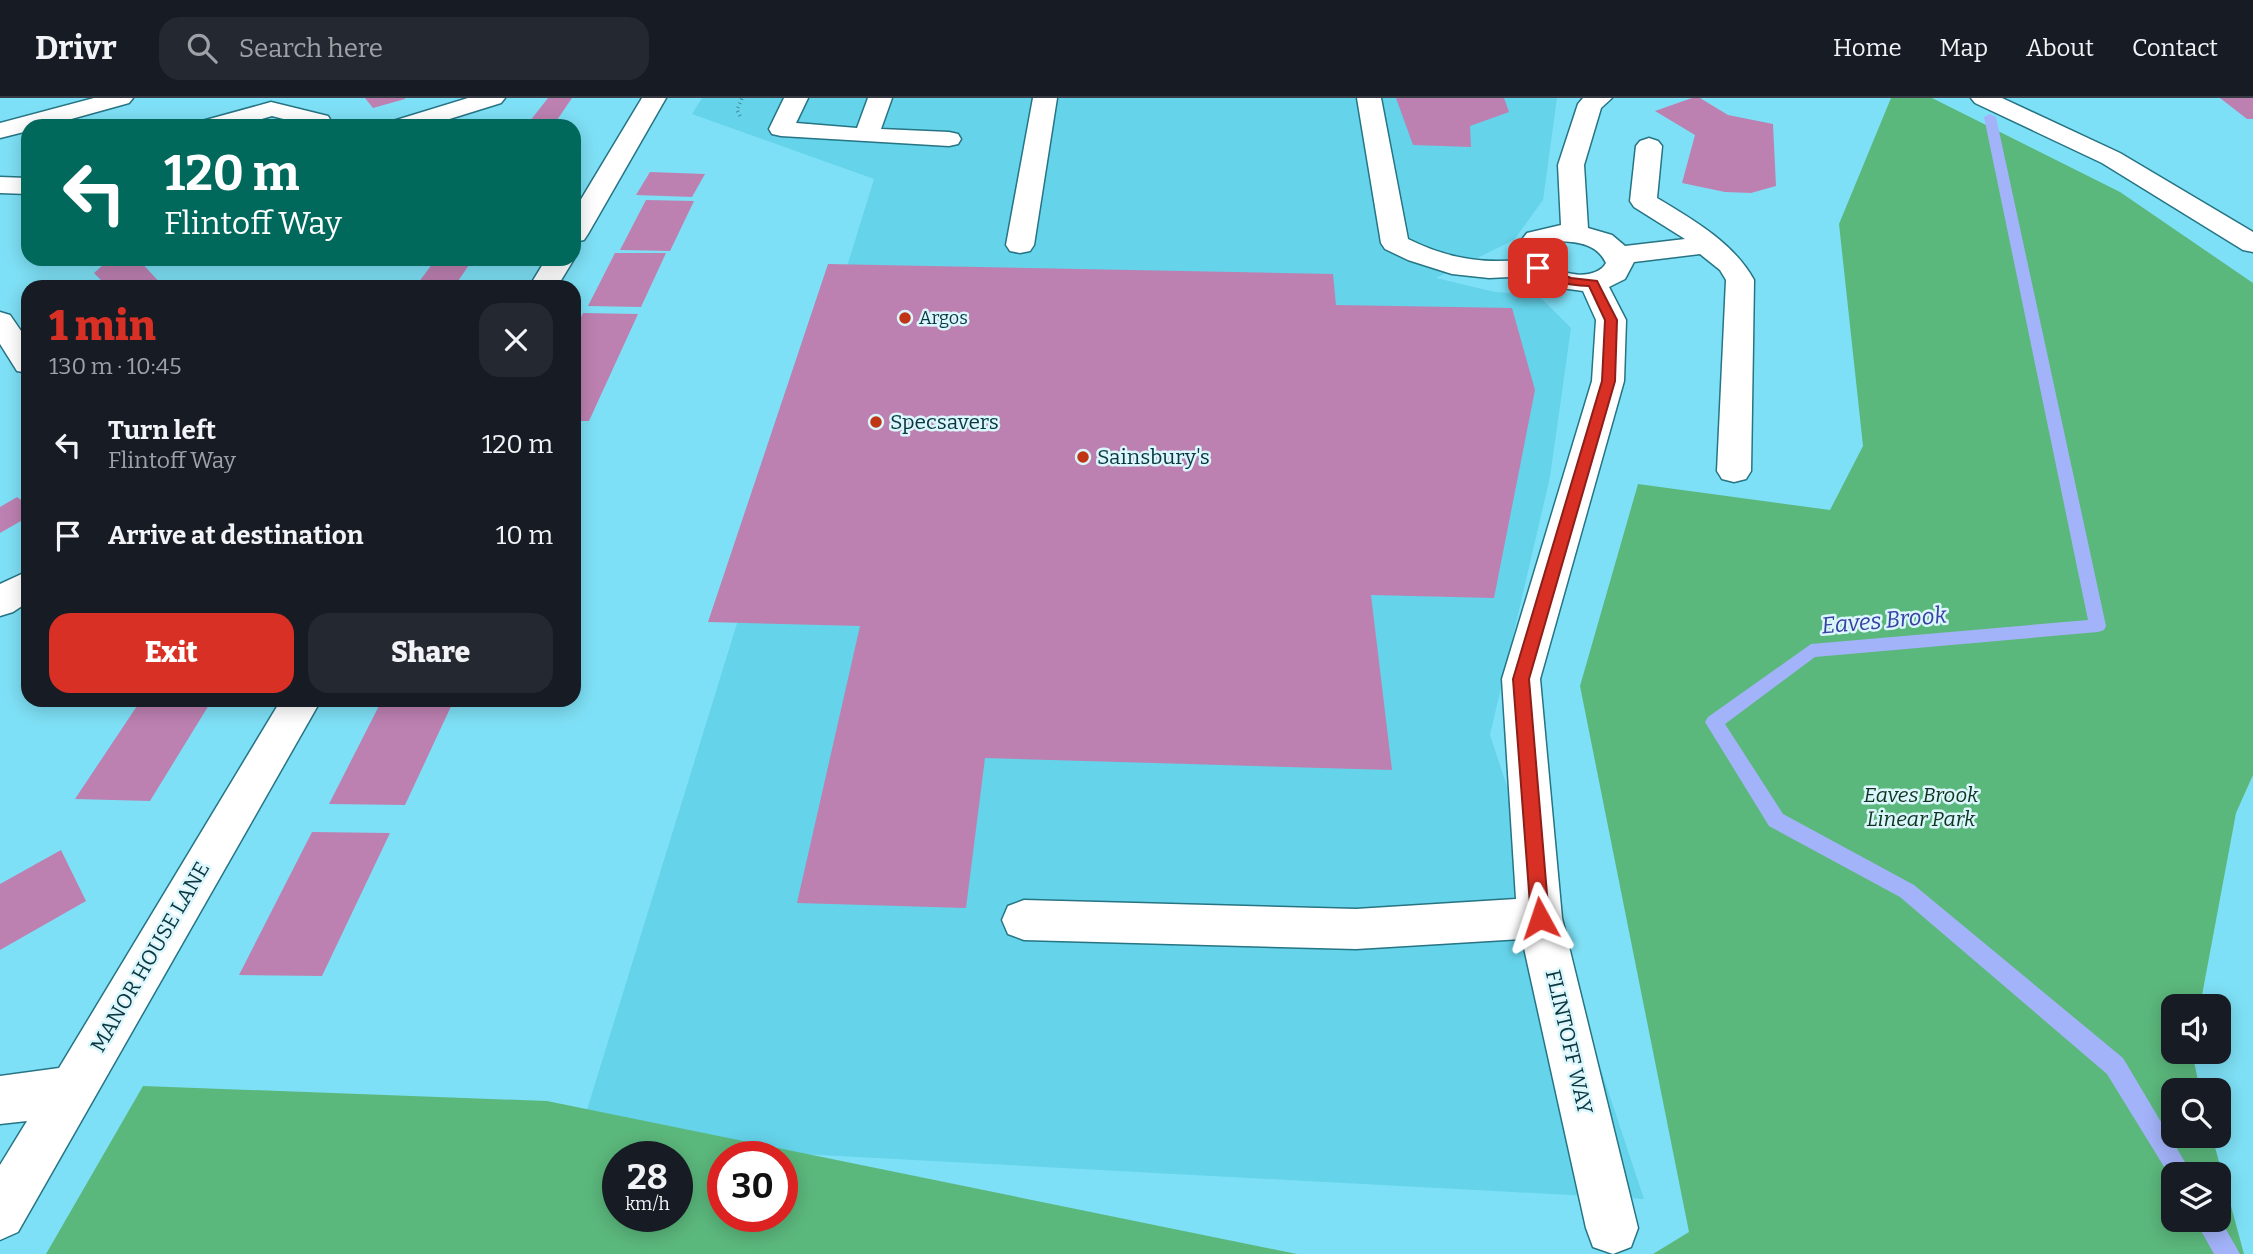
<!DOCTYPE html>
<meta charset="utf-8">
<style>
body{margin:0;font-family:Bitter,serif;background:#242831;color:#f1f3f6;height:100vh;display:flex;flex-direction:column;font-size:26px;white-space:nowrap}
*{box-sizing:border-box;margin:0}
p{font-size:23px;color:#9ea1a6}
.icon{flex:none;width:38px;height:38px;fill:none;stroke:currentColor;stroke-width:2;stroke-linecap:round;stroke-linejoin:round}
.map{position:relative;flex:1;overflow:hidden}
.panel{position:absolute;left:21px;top:182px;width:560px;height:427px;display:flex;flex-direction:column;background:#171b24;border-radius:21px;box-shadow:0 4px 18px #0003}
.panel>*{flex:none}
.banner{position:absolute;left:21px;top:21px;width:560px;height:147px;border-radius:21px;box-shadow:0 4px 18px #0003;background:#00695c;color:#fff;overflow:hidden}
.buttons{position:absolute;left:2161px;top:896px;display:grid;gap:14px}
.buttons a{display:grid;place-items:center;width:70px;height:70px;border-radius:14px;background:#171b24;box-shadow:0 4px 18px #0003;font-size:35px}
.speed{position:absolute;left:602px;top:1043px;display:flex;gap:14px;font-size:35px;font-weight:700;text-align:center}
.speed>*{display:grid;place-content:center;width:91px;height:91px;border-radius:50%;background:#171b24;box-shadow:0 4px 18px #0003;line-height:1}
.speed small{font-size:18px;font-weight:400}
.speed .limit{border:10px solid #d22;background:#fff;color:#111}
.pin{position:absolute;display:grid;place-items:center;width:60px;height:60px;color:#fff;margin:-30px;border-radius:14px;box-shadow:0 4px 10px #0006}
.me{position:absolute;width:77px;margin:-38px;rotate:355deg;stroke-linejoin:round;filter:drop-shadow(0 0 5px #0008)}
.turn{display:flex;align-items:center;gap:24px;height:147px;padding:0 28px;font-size:32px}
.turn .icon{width:91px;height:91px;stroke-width:2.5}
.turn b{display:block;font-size:49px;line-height:60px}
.round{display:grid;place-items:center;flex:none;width:74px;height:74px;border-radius:21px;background:#242831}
.summary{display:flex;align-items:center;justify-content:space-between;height:119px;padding:0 28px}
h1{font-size:42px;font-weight:800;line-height:52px;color:#d93025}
.primary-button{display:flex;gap:14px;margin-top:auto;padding:14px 28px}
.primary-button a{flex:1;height:80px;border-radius:21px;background:#d93025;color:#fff;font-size:28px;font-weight:800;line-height:80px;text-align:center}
.primary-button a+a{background:#242831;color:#f1f3f6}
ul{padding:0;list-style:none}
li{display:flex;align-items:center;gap:21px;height:91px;padding:0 28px}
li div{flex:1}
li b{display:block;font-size:26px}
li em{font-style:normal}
header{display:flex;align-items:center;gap:42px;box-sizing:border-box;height:98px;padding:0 35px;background:#171b24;border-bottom:2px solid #363941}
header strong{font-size:33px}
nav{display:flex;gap:38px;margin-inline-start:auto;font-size:24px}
.search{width:490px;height:63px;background:#242831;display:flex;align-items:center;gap:18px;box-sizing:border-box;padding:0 24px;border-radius:21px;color:#9ea1a6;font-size:26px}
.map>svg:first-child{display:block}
</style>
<header>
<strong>Drivr</strong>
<div class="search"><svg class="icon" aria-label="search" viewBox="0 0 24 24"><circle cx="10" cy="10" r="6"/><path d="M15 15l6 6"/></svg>Search here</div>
<nav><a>Home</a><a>Map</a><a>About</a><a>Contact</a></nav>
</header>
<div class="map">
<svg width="2253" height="1156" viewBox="0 0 2253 1156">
<rect width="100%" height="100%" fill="#7ee0f6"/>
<!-- built -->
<path fill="#65d3ea" d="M 702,0 L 1557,0 L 1543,102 L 1514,142 L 1436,180 L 1495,194 L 1538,197 L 1571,230 L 1550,379 L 1490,637 L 1644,1101 L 577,1044 L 874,81 L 692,16 Z"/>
<!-- green -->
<path fill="#5bb87c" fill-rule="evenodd" d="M 1891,0 L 1932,0 L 2120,94 L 2253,185 L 2253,677 L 2236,715 L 2200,908 L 2174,908 L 2174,954 L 2192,954 L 2200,992 L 2174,992 L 2174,1038 L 2212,1038 L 2244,1156 L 1653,1156 L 1689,1134 L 1580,588 L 1638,386 L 1830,412 L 1863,348 L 1839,126 ZM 2174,1076 L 2219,1076 L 2219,1122 L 2174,1122 Z
M 143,988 L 547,1003 L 1297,1156 L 46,1156 ZM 618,1059 L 677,1059 L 677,1118 L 618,1118 ZM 723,1059 L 782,1059 L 782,1118 L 723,1118 Z"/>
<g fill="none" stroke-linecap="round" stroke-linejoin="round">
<!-- stream -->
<path fill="#a3b3f9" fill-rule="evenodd" d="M 1990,16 L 1996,19 L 2106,528 L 2104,532 L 2098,534 L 1815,559 L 1725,626 L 1783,716 L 1914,787 L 2123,960 L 2192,1076 L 2174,1076 L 2174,1085 L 2107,976 L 1900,799 L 1769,728 L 1705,624 L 1708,619 L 1811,546 L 2088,522 L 1984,19 Z
M 2219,1119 L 2240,1156 L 2214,1156 L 2195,1122 L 2219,1122 Z"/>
</g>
<!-- building -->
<path fill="#bd81b1" d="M 365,0 L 405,0 L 405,1 L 373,10 Z
M 548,0 L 572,0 L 553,28 L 526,28 Z
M 1396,0 L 1504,0 L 1509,14 L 1470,28 L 1471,49 L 1413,47 Z
M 1692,0 L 1700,0 L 1728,17 L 1773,26 L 1776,88 L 1751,95 L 1725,94 L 1682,85 L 1695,37 L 1655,13 Z
M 2220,0 L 2253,0 L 2253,21 L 2247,21 Z
M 650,74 L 705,76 L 692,99 L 636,97 Z
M 646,102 L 694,103 L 670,153 L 620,152 Z
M 615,155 L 666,155 L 641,209 L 588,208 Z
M 138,161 L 164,189 L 108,189 L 94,175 L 103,167 Z
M 436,161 L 473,161 L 454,189 L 415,189 Z
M 828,166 L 1333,176 L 1336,207 L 1512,210 L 1535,292 L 1494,500 L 1371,497 L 1392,672 L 985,660 L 966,810 L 797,805 L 860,528 L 708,524 Z
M 583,215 L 638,216 L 589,323 L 574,323 L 574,235 Z
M 17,399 L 28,407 L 28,419 L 0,435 L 0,409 Z
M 141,602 L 212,602 L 150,703 L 75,701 Z
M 382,602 L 454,602 L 405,707 L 329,706 Z
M 312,734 L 390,735 L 322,878 L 239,877 Z
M 61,752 L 86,803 L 0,852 L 0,786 Z"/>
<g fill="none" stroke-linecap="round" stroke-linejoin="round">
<!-- minor casing -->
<g stroke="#267484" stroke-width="3">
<path id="minor" d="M 468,0 L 505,0 L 501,5 L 427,28 L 390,28 L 393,23 Z
M 642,0 L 666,0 L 588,136 L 584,142 L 574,144 L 574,113 Z
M 784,0 L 808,0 L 796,25 L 857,30 L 868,0 L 892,0 L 881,31 L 949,34 L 958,36 L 961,41 L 958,46 L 949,48 L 781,38 L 772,36 L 769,31 Z
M 1033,0 L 1057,0 L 1034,147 L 1030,153 L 1020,155 L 1010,153 L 1006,147 Z
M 1357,0 L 1381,0 L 1408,141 C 1444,159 1479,166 1520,162 L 1517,148 L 1527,135 L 1561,127 L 1558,67 L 1578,6 L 1583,0 L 1612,0 L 1601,10 L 1584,67 L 1588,130 L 1612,137 L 1625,148 L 1685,141 L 1634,109 L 1630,103 L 1636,48 L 1640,43 L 1649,40 L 1658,43 L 1662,48 L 1657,100 C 1692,121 1734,145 1754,182 L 1751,373 L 1746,381 L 1734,384 L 1722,381 L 1717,373 L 1726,182 L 1720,172 L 1700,156 L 1634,164 L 1625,181 L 1609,189 L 1626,222 L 1624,283 L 1540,581 L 1562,820 L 1638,1130 L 1631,1149 L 1613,1156 L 1593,1149 L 1586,1130 L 1522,841 L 1356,851 L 1024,842 L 1008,836 L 1002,822 L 1008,808 L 1024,802 L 1356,811 L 1516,801 L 1502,581 L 1592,283 L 1596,222 L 1583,193 L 1554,189 L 1532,178 L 1489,180 L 1452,176 L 1408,162 L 1385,151 L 1381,145 ZM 1559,143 C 1579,144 1597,146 1606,165 C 1597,182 1562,179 1550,165 C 1546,160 1546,155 1545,149 Z
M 271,4 L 328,18 L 331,23 L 328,28 L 310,28 L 272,18 L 238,28 L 199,28 L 202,23 Z
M 0,79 L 28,80 L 28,96 L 0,95 Z
M 546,161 L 574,161 L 557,189 L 529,189 Z
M 0,214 L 10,217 L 28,243 L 28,275 L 17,273 L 0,246 Z
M 28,473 L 28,504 L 13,514 L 0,518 L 0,486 Z
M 281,602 L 321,602 L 18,1134 L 0,1142 L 0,1067 L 27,1023 L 0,1026 L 0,978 L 59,970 Z"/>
</g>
<!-- major casing -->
<g stroke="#267484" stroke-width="3">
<path id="major" d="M 1971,0 L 2002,0 L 2120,55 L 2253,134 L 2253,154 L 2243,152 L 2102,65 L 1975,5 Z"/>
</g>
<!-- highway casing -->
<g stroke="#267484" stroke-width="3">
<path id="highway" d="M 94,0 L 133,0 L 129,5 L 46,28 L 28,28 L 28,33 L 0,40 L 0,25 Z"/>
</g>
<!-- path -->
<path stroke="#438998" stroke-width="3.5" stroke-dasharray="1 3.5" stroke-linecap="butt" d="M 740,18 L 737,12 L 742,0"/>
<!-- minor -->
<use href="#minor" fill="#fff" fill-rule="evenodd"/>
<!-- major -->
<use href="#major" fill="#fff" fill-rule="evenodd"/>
<!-- highway -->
<use href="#highway" fill="#fff" fill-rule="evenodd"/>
</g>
<!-- route -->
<path fill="#d93025" stroke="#8d1f18" stroke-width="2" d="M 1538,167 L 1571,180 L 1597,183 L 1617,222 L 1615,283 L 1529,581 L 1549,820 L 1547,826 L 1540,828 L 1534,826 L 1531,820 L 1513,581 L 1602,283 L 1605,222 L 1589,188 C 1568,187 1548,185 1533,170 Z"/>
<!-- markers -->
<g fill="#bf3516" stroke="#dbf6fc" stroke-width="2.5">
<circle cx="905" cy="220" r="7"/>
<circle cx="876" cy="324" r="7"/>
<circle cx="1083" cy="359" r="7"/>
</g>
<g text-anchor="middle" stroke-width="5" stroke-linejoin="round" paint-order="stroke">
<!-- far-poi labels -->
<g font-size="18" fill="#0a373f" stroke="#dbf6fc" text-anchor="start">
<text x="919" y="226">Argos</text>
</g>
<!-- poi labels -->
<g font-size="21" fill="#0a373f" stroke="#dbf6fc" text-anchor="start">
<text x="890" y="331">Specsavers</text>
<text x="1097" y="366">Sainsbury's</text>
</g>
<!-- park labels -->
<g font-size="21" font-style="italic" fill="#0e361e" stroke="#dbf6fc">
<text x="1921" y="704">Eaves Brook<tspan x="1921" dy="24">Linear Park</tspan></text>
</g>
<!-- street labels -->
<g font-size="21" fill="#0a373f" stroke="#dbf6fc">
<text transform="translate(150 859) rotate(-60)" y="7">MANOR HOUSE LANE</text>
<text transform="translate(1569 944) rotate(77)" y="7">FLINTOFF WAY</text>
</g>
<!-- water labels -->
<g font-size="23" font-style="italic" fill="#3741a4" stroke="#dbf6fc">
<text transform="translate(1884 522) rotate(-5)" y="8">Eaves Brook</text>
</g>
</g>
</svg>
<div class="buttons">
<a><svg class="icon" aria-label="sound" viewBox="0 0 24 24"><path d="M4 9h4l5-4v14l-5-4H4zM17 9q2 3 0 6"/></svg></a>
<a><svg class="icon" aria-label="search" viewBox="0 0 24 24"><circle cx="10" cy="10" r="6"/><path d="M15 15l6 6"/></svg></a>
<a><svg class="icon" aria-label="layers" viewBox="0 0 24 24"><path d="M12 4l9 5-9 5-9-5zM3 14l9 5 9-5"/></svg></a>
</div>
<div class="speed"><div>28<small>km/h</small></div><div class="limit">30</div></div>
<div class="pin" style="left:1538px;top:170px;background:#d93025"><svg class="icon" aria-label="arrive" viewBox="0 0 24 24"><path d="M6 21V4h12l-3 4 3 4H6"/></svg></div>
<svg class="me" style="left:1540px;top:820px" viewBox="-20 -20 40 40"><path d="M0-17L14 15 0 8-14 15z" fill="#d93025" stroke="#fff" stroke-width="4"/></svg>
<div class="banner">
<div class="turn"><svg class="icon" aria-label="left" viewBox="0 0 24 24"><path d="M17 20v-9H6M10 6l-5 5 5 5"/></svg><div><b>120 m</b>Flintoff Way</div></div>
</div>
<section class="panel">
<div class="summary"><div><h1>1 min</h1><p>130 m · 10:45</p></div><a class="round"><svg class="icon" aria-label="close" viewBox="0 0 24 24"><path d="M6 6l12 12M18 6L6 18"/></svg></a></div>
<ul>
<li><svg class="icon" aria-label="left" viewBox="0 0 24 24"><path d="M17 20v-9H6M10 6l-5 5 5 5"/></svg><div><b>Turn left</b><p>Flintoff Way</p></div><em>120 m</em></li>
<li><svg class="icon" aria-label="arrive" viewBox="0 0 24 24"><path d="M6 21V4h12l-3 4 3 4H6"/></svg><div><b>Arrive at destination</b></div><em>10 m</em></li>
</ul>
<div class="primary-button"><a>Exit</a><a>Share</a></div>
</section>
</div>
